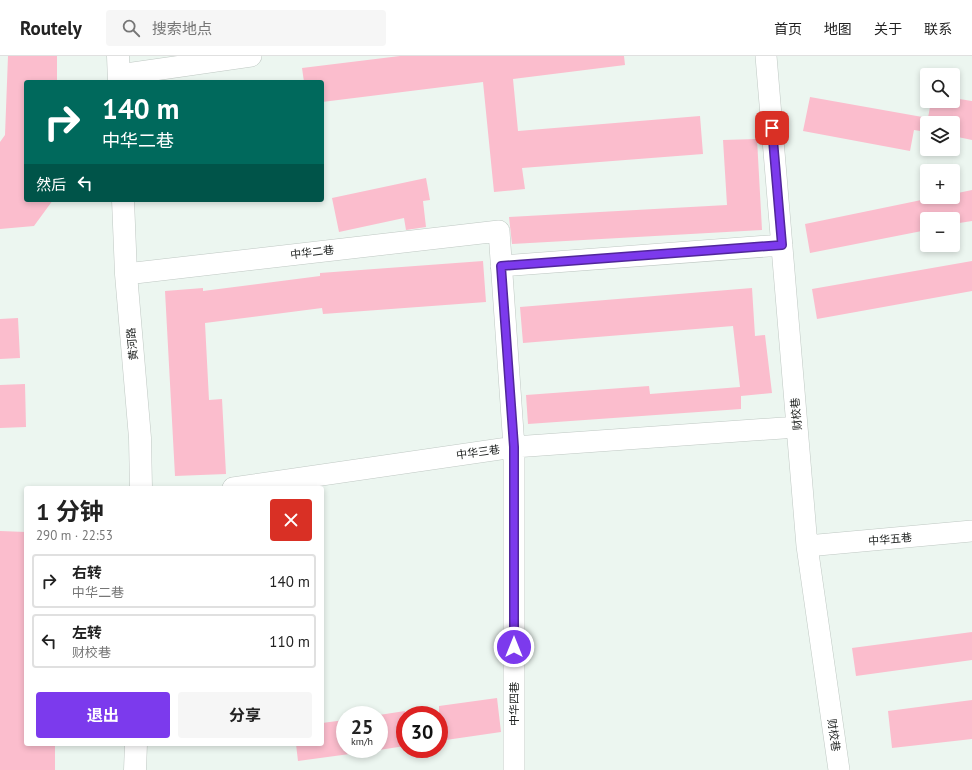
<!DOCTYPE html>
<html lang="zh">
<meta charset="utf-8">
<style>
body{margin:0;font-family:"PT Sans","Noto Sans SC",sans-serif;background:#f6f6f6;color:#222;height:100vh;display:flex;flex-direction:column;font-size:15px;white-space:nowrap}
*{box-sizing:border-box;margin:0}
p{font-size:13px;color:#767676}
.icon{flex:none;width:22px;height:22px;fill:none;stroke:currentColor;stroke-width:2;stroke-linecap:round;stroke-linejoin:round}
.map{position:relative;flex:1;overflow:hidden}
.sheet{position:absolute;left:24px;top:430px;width:300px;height:260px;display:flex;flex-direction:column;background:#fff;border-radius:4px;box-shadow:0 2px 6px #0003}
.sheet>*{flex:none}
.top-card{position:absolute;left:24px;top:24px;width:300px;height:122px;border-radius:4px;box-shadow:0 2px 6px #0003;background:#00695c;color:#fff;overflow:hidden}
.fabs{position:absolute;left:920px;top:12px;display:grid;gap:8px}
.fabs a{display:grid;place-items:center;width:40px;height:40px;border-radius:4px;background:#fff;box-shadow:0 2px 6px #0003;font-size:20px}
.speed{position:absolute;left:336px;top:650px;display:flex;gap:8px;font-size:20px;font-weight:700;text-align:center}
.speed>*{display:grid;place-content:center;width:52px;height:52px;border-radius:50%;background:#fff;box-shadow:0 2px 6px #0003;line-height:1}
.speed small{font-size:10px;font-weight:400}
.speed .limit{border:6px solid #d22;background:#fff;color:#111}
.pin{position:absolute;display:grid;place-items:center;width:34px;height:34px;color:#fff;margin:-17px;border-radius:8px;box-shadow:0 2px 6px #0006}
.me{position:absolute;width:44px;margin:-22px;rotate:0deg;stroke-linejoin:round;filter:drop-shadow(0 0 3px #0008)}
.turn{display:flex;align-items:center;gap:14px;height:84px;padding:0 12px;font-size:18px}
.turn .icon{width:52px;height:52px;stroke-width:2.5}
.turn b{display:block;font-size:28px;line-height:34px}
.then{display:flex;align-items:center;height:38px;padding:0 12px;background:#0003;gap:8px;font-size:15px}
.round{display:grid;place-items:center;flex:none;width:42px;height:42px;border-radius:4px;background:#f6f6f6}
.headline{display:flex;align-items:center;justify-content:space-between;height:68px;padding:0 12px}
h1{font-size:24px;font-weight:700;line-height:30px}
.button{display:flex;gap:8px;margin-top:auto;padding:8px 12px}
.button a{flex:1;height:46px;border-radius:4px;background:#7c3aed;color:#fff;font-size:16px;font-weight:700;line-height:46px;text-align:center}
.button a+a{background:#f6f6f6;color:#222}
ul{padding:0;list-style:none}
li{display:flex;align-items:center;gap:12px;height:54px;margin:0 8px 6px;padding:0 4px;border:2px solid #e0e0e0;border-radius:4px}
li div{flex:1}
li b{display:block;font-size:15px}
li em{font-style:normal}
header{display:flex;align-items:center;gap:24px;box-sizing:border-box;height:56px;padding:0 20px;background:#fff;border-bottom:1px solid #e0e0e0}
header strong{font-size:19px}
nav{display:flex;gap:22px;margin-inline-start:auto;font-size:14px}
.search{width:280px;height:36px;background:#f6f6f6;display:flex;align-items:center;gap:10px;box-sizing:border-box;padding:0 14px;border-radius:4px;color:#767676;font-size:15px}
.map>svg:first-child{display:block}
</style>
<header>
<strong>Routely</strong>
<div class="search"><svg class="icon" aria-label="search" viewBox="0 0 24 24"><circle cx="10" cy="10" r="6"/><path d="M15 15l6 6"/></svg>搜索地点</div>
<nav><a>首页</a><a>地图</a><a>关于</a><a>联系</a></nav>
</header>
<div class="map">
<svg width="972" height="714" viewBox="0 0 972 714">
<rect width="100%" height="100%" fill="#ecf6f0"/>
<!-- building -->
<path fill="#fbbdcd" d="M 8,0 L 57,0 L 57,26 L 26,26 L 26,144 L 53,144 L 34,170 L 0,173 L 0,86 L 5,79 Z
M 400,0 L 624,0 L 625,9 L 513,23 L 518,75 L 700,60 L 703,98 L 522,112 L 525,133 L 494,136 L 483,26 L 322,46 L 322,26 L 304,26 L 302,12 Z
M 810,41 L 928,62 L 931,45 L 953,45 L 953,42 L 972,45 L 972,84 L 953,80 L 953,67 L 927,67 L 927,76 L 914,74 L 910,95 L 803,75 Z
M 757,83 L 762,174 L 512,188 L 509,161 L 727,149 L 723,84 Z
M 426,122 L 430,144 L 423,145 L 426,171 L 406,174 L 404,162 L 339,176 L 332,142 Z
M 972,134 L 972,165 L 953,168 L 953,163 L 927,163 L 927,174 L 810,197 L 805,168 L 936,141 L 953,141 L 953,138 Z
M 483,205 L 486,246 L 323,258 L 322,252 L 205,267 L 209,344 L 222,343 L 226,418 L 175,420 L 165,235 L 203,232 L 203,235 L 320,220 L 320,217 Z
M 972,205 L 972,235 L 817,263 L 812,233 Z
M 752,232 L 755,280 L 765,279 L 772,337 L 741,340 L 741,339 L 741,353 L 528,368 L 526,339 L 649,330 L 650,338 L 740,331 L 733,270 L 523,287 L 520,251 Z
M 18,262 L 20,302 L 0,303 L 0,263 Z
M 25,328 L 26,371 L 0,372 L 0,329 Z
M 0,475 L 26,476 L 26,688 L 55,688 L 55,714 L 0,714 Z
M 972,576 L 972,604 L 856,620 L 852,592 Z
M 497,642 L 501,676 L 439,685 L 439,650 Z
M 972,644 L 972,683 L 892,692 L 888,655 Z
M 405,655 L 405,690 L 379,694 L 379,659 Z
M 345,664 L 345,693 L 357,693 L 357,697 L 298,705 L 296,688 L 322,688 L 322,667 Z"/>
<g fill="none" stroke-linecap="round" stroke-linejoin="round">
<!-- minor casing -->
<g stroke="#bfc8c3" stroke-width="22">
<path id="minor" d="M 766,0 L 807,490 L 839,714
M 119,19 L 251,0
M 501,210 L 782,189
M 126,218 L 499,175 L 514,391 L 514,714
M 233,432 L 514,391 L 797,371
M 807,490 L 972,475"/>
</g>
<!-- major casing -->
<g stroke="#bfc8c3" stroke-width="23">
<path id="major" d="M 118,0 L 119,26
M 123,144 L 126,218 L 140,382 L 141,432
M 135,714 L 136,688"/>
</g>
<!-- minor -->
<use href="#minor" stroke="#fff" stroke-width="21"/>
<!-- major -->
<use href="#major" stroke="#fff" stroke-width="22"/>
</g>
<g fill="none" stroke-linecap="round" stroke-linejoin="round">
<!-- route casing -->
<g stroke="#51269a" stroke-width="10">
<path id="route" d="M 514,591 L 514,391 L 501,210 L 782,189 L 772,72"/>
</g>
<!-- route -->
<use href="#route" stroke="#7c3aed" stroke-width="7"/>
</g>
<g text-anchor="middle" stroke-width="3.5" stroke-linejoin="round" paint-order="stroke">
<!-- street labels -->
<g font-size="11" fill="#212423" stroke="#fff">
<text transform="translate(312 196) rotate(-7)" y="4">中华二巷</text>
<text transform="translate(132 288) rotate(-95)" y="4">黄河路</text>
<text transform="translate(796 358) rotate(-95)" y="4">财校巷</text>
<text transform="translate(478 396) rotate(-8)" y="4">中华三巷</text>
<text transform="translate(890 483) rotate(-5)" y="4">中华五巷</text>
<text transform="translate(514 648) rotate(-90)" y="4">中华四巷</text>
<text transform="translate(834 679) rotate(82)" y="4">财校巷</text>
</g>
</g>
</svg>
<div class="fabs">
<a><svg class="icon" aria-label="search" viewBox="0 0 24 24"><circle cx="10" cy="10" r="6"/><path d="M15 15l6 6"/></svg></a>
<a><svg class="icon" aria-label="layers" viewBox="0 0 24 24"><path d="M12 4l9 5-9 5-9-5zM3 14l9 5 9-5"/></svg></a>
<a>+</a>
<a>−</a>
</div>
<div class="speed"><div>25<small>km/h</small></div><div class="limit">30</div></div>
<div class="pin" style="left:772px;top:72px;background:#d93025"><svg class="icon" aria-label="arrive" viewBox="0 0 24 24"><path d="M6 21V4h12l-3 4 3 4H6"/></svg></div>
<svg class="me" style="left:514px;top:591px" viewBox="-20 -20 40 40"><circle r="17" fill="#7c3aed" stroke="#fff" stroke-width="3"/><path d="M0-11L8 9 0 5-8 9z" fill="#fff"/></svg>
<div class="top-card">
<div class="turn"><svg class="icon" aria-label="right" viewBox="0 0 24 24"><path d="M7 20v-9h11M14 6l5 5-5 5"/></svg><div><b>140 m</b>中华二巷</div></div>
<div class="then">然后<svg class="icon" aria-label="left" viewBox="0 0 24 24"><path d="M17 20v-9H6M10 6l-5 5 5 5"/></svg></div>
</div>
<section class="sheet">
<div class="headline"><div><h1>1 分钟</h1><p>290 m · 22:53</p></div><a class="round" style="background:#d93025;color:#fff"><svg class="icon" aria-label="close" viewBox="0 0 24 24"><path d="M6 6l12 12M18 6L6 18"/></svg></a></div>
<ul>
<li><svg class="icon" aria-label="right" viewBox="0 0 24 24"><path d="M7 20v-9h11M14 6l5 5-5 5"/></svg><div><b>右转</b><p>中华二巷</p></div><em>140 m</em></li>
<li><svg class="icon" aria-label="left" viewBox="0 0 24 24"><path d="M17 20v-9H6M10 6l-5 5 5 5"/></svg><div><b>左转</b><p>财校巷</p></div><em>110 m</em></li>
</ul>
<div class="button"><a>退出</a><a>分享</a></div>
</section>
</div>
